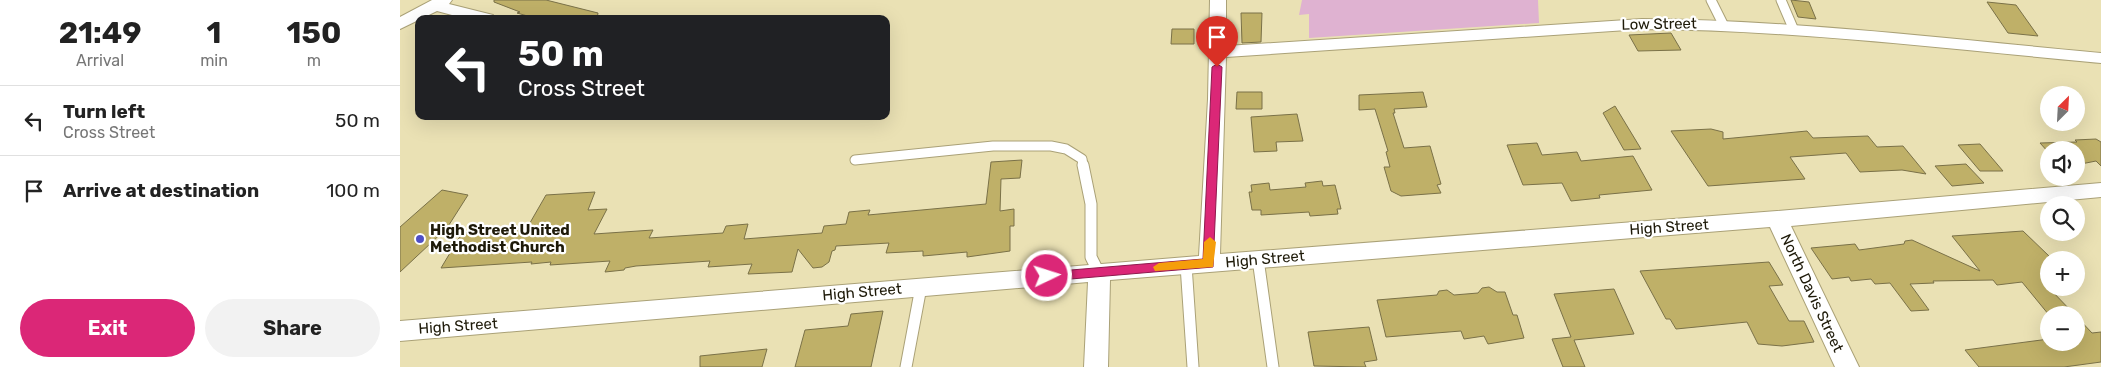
<!DOCTYPE html>
<meta charset="utf-8">
<style>
body{margin:0;font-family:Rubik,sans-serif;background:#f2f2f2;color:#222;height:100vh;display:flex;flex-direction:column;font-size:19px;white-space:nowrap}
*{box-sizing:border-box;margin:0}
p{font-size:16px;color:#767676}
.icon{flex:none;width:28px;height:28px;fill:none;stroke:currentColor;stroke-width:2;stroke-linecap:round;stroke-linejoin:round}
.map{position:relative;flex:1;overflow:hidden}
.side{display:flex;flex-direction:column;background:#fff;width:400px}
.side>*{flex:none}
.guide{position:absolute;left:15px;top:15px;width:475px;height:105px;border-radius:10px;box-shadow:0 5px 20px #0002;background:#202124;color:#fff;overflow:hidden}
.needle{width:32px;rotate:24deg}
.fabs{position:absolute;left:1640px;top:86px;display:grid;gap:10px}
.fabs a{display:grid;place-items:center;width:45px;height:45px;border-radius:50%;background:#fff;box-shadow:0 5px 20px #0002;font-size:25px}
.pin{position:absolute;display:grid;place-items:center;width:42px;height:42px;color:#fff;margin:-51px -21px;border-radius:50% 50% 50% 0;rotate:-45deg;box-shadow:0 0 5px #0007}
.pin .icon{rotate:45deg}
.me{position:absolute;width:55px;margin:-28px;rotate:86deg;stroke-linejoin:round;filter:drop-shadow(0 0 4px #0008)}
.turn{display:flex;align-items:center;gap:18px;height:105px;padding:0 20px;font-size:22px}
.turn .icon{width:65px;height:65px;stroke-width:2.5}
.turn b{display:block;font-size:35px;line-height:42px}
.eta{display:flex;justify-content:space-evenly;align-items:center;height:85px;text-align:center}
.eta b{font-size:30px;font-weight:700;line-height:35px}
.action{display:flex;gap:10px;margin-top:auto;padding:10px 20px}
.action a{flex:1;height:58px;border-radius:30px;background:#db2777;color:#fff;font-size:20px;font-weight:700;line-height:58px;text-align:center}
.action a+a{background:#f2f2f2;color:#222}
ul{padding:0;list-style:none}
li{display:flex;align-items:center;gap:15px;height:70px;padding:0 20px;border-top:1px solid #e0e0e0}
li div{flex:1}
li b{display:block;font-size:19px}
li em{font-style:normal}
main{display:flex;flex:1;min-height:0}
.map>svg:first-child{display:block}
</style>
<main>
<section class="side">
<div class="eta">
<div><b>21:49</b><p>Arrival</p></div>
<div><b>1</b><p>min</p></div>
<div><b>150</b><p>m</p></div>
</div>
<ul>
<li><svg class="icon" aria-label="left" viewBox="0 0 24 24"><path d="M17 20v-9H6M10 6l-5 5 5 5"/></svg><div><b>Turn left</b><p>Cross Street</p></div><em>50 m</em></li>
<li><svg class="icon" aria-label="arrive" viewBox="0 0 24 24"><path d="M6 21V4h12l-3 4 3 4H6"/></svg><div><b>Arrive at destination</b></div><em>100 m</em></li>
</ul>
<div class="action"><a>Exit</a><a>Share</a></div>
</section>
<div class="map">
<svg width="1701" height="367" viewBox="0 0 1701 367">
<rect width="100%" height="100%" fill="#eae1b4"/>
<!-- green -->
<path fill="#dfb2d1" d="M 902,0 L 1138,0 L 1139,23 L 909,38 L 909,14 L 899,15 Z"/>
<!-- building -->
<path fill="#bfb068" stroke="#7a7148" d="M 94,0 L 146,0 L 198,13 L 197,19 L 138,19 L 117,13 L 120,12 L 94,2 Z
M 1391,0 L 1409,2 L 1416,19 L 1398,17 Z
M 1587,2 L 1616,5 L 1638,36 L 1608,33 Z
M 841,13 L 862,13 L 861,42 L 842,43 Z
M 772,29 L 794,29 L 794,44 L 771,44 Z
M 1271,33 L 1281,50 L 1238,51 L 1229,35 Z
M 837,92 L 862,92 L 862,109 L 836,109 Z
M 1023,92 L 1027,107 L 994,109 L 995,113 L 993,113 L 1004,148 L 1030,146 L 1041,184 L 1037,185 L 1041,193 L 1001,196 L 991,191 L 984,167 L 990,167 L 986,152 L 988,151 L 975,109 L 959,110 L 959,95 Z
M 1215,106 L 1241,149 L 1224,150 L 1203,113 Z
M 897,114 L 903,141 L 876,142 L 877,151 L 854,152 L 851,117 Z
M 1311,129 L 1323,132 L 1323,139 L 1407,131 L 1413,138 L 1468,136 L 1477,147 L 1503,146 L 1526,174 L 1502,170 L 1460,172 L 1446,153 L 1390,157 L 1405,179 L 1308,186 L 1271,131 Z
M 1696,139 L 1701,142 L 1701,166 L 1696,161 L 1676,165 L 1676,150 L 1649,150 L 1649,153 L 1640,143 L 1677,142 L 1675,140 Z
M 1137,143 L 1142,155 L 1177,152 L 1181,161 L 1233,156 L 1252,190 L 1199,195 L 1200,198 L 1171,201 L 1162,183 L 1123,185 L 1107,145 Z
M 1580,144 L 1603,171 L 1580,171 L 1558,145 Z
M 622,160 L 620,178 L 601,179 L 600,211 L 614,209 L 614,226 L 610,226 L 610,251 L 567,257 L 567,252 L 523,256 L 523,251 L 486,253 L 489,243 L 436,246 L 435,250 L 432,251 L 429,262 L 422,267 L 413,268 L 398,249 L 392,272 L 348,274 L 352,264 L 308,267 L 310,261 L 236,266 L 225,268 L 224,270 L 205,272 L 210,261 L 150,265 L 151,262 L 131,264 L 132,262 L 41,268 L 62,233 L 127,228 L 146,195 L 195,192 L 188,210 L 207,209 L 194,234 L 253,230 L 249,238 L 323,233 L 326,226 L 348,224 L 344,239 L 422,233 L 424,226 L 446,224 L 449,212 L 470,210 L 468,215 L 586,204 L 591,162 Z
M 1566,164 L 1584,183 L 1552,186 L 1535,166 Z
M 922,181 L 923,186 L 935,185 L 941,209 L 937,209 L 938,214 L 910,216 L 909,212 L 861,215 L 861,210 L 852,210 L 849,192 L 852,192 L 851,185 L 869,183 L 870,190 L 906,187 L 905,183 Z
M 42,190 L 68,195 L 47,228 L 0,272 L 0,227 Z
M 1623,231 L 1649,256 L 1649,288 L 1675,315 L 1649,315 L 1622,282 L 1597,285 L 1593,280 L 1533,281 L 1534,283 L 1510,284 L 1529,310 L 1511,311 L 1490,283 L 1475,284 L 1471,279 L 1451,281 L 1449,277 L 1432,279 L 1411,248 L 1455,244 L 1459,250 L 1504,244 L 1505,241 L 1512,240 L 1580,271 L 1552,236 Z
M 1369,262 L 1383,285 L 1369,286 L 1389,321 L 1404,321 L 1414,342 L 1382,346 L 1358,344 L 1347,322 L 1276,329 L 1270,319 L 1266,319 L 1240,271 Z
M 1089,287 L 1097,292 L 1105,292 L 1113,315 L 1117,315 L 1124,338 L 1088,344 L 1084,336 L 1064,339 L 1061,331 L 986,337 L 977,300 L 1037,295 L 1039,291 L 1047,290 L 1054,295 L 1078,293 L 1082,288 Z
M 1214,289 L 1234,334 L 1174,340 L 1185,367 L 1163,367 L 1152,339 L 1171,337 L 1154,294 Z
M 483,311 L 471,367 L 395,367 L 405,330 L 448,326 L 451,314 Z
M 1676,316 L 1692,333 L 1701,332 L 1701,362 L 1664,367 L 1579,367 L 1565,350 L 1649,339 L 1649,342 L 1676,342 Z
M 969,327 L 977,360 L 964,362 L 966,367 L 914,366 L 908,332 Z
M 367,349 L 362,367 L 300,367 L 300,356 Z"/>
<g fill="none" stroke-linecap="round" stroke-linejoin="round">
<!-- service-far1 casing -->
<g stroke="#aaa177" stroke-width="11">
<path id="service-far1" d="M 1311,0 L 1323,24
M 1381,0 L 1393,28
M 455,160 L 593,146 L 651,146 L 666,149 L 682,159 L 683,166"/>
</g>
<!-- service casing -->
<g stroke="#aaa177" stroke-width="13">
<path id="service" d="M 683,165 L 691,204 L 691,257 L 699,273
M 858,259 L 873,367
M 786,265 L 793,367
M 506,367 L 521,287"/>
</g>
<!-- minor casing -->
<g stroke="#aaa177" stroke-width="2">
<path id="minor" d="M 32,0 L 52,0 L 49,4 L 93,15 L 95,19 L 67,19 L 37,11 L 0,29 L 0,17 Z
M 810,0 L 826,0 L 826,46 L 1242,19 C 1396,20 1548,39 1701,53 L 1701,63 C 1548,49 1396,30 1242,29 L 826,57 L 820,254 L 1377,211 L 1701,183 L 1701,197 L 1391,226 L 1459,367 L 1435,367 L 1370,227 L 710,280 L 708,367 L 684,367 L 688,282 L 0,341 L 0,321 L 799,256 L 808,99 Z"/>
</g>
<!-- service-far1 -->
<use href="#service-far1" stroke="#fff" stroke-width="9"/>
<!-- service -->
<use href="#service" stroke="#fff" stroke-width="11"/>
<!-- minor -->
<use href="#minor" fill="#fff" fill-rule="evenodd"/>
</g>
<!-- route -->
<path fill="#db2777" stroke="#8e194d" d="M 817,64 L 822,67 L 813,267 L 647,281 L 642,280 L 641,276 L 642,273 L 647,272 L 803,259 L 812,67 Z"/>
<!-- slow -->
<path fill="#f59e0b" d="M 810,237 L 816,242 L 813,267 L 755,271 L 753,267 L 759,263 L 803,259 L 804,242 Z"/>
<!-- markers -->
<circle fill="#4f4fc6" stroke="#fff" stroke-width="2" cx="20" cy="239" r="5"/>
<g text-anchor="middle" stroke-width="4.5" stroke-linejoin="round" paint-order="stroke">
<!-- street labels -->
<g font-size="15" fill="#1e1a09" stroke="#fff">
<text transform="translate(1259 24) rotate(-1)" y="5">Low Street</text>
<text transform="translate(1269 227) rotate(-4)" y="5">High Street</text>
<text transform="translate(865 259) rotate(-5)" y="5">High Street</text>
<text transform="translate(462 292) rotate(-5)" y="5">High Street</text>
<text transform="translate(1412 293) rotate(65)" y="5">North Davis Street</text>
<text transform="translate(58 326) rotate(-4)" y="5">High Street</text>
</g>
<!-- poi labels -->
<g font-size="15" font-weight="bold" fill="#1e1a09" stroke="#fff" text-anchor="start">
<text x="30" y="235">High Street United<tspan x="30" dy="17">Methodist Church</tspan></text>
</g>
</g>
</svg>
<div class="fabs">
<a><svg class="needle" viewBox="-14 -14 28 28"><path d="M0-13l5 13h-10z" fill="#e53935"/><path d="M0 13l5-13h-10z" fill="#767676"/></svg></a>
<a><svg class="icon" aria-label="sound" viewBox="0 0 24 24"><path d="M4 9h4l5-4v14l-5-4H4zM17 9q2 3 0 6"/></svg></a>
<a><svg class="icon" aria-label="search" viewBox="0 0 24 24"><circle cx="10" cy="10" r="6"/><path d="M15 15l6 6"/></svg></a>
<a>+</a>
<a>−</a>
</div>
<div class="pin" style="left:817px;top:67px;background:#d93025"><svg class="icon" aria-label="arrive" viewBox="0 0 24 24"><path d="M6 21V4h12l-3 4 3 4H6"/></svg></div>
<svg class="me" style="left:647px;top:276px" viewBox="-20 -20 40 40"><circle r="17" fill="#db2777" stroke="#fff" stroke-width="3"/><path d="M0-11L8 9 0 5-8 9z" fill="#fff"/></svg>
<div class="guide">
<div class="turn"><svg class="icon" aria-label="left" viewBox="0 0 24 24"><path d="M17 20v-9H6M10 6l-5 5 5 5"/></svg><div><b>50 m</b>Cross Street</div></div>
</div>
</div>
</main>
